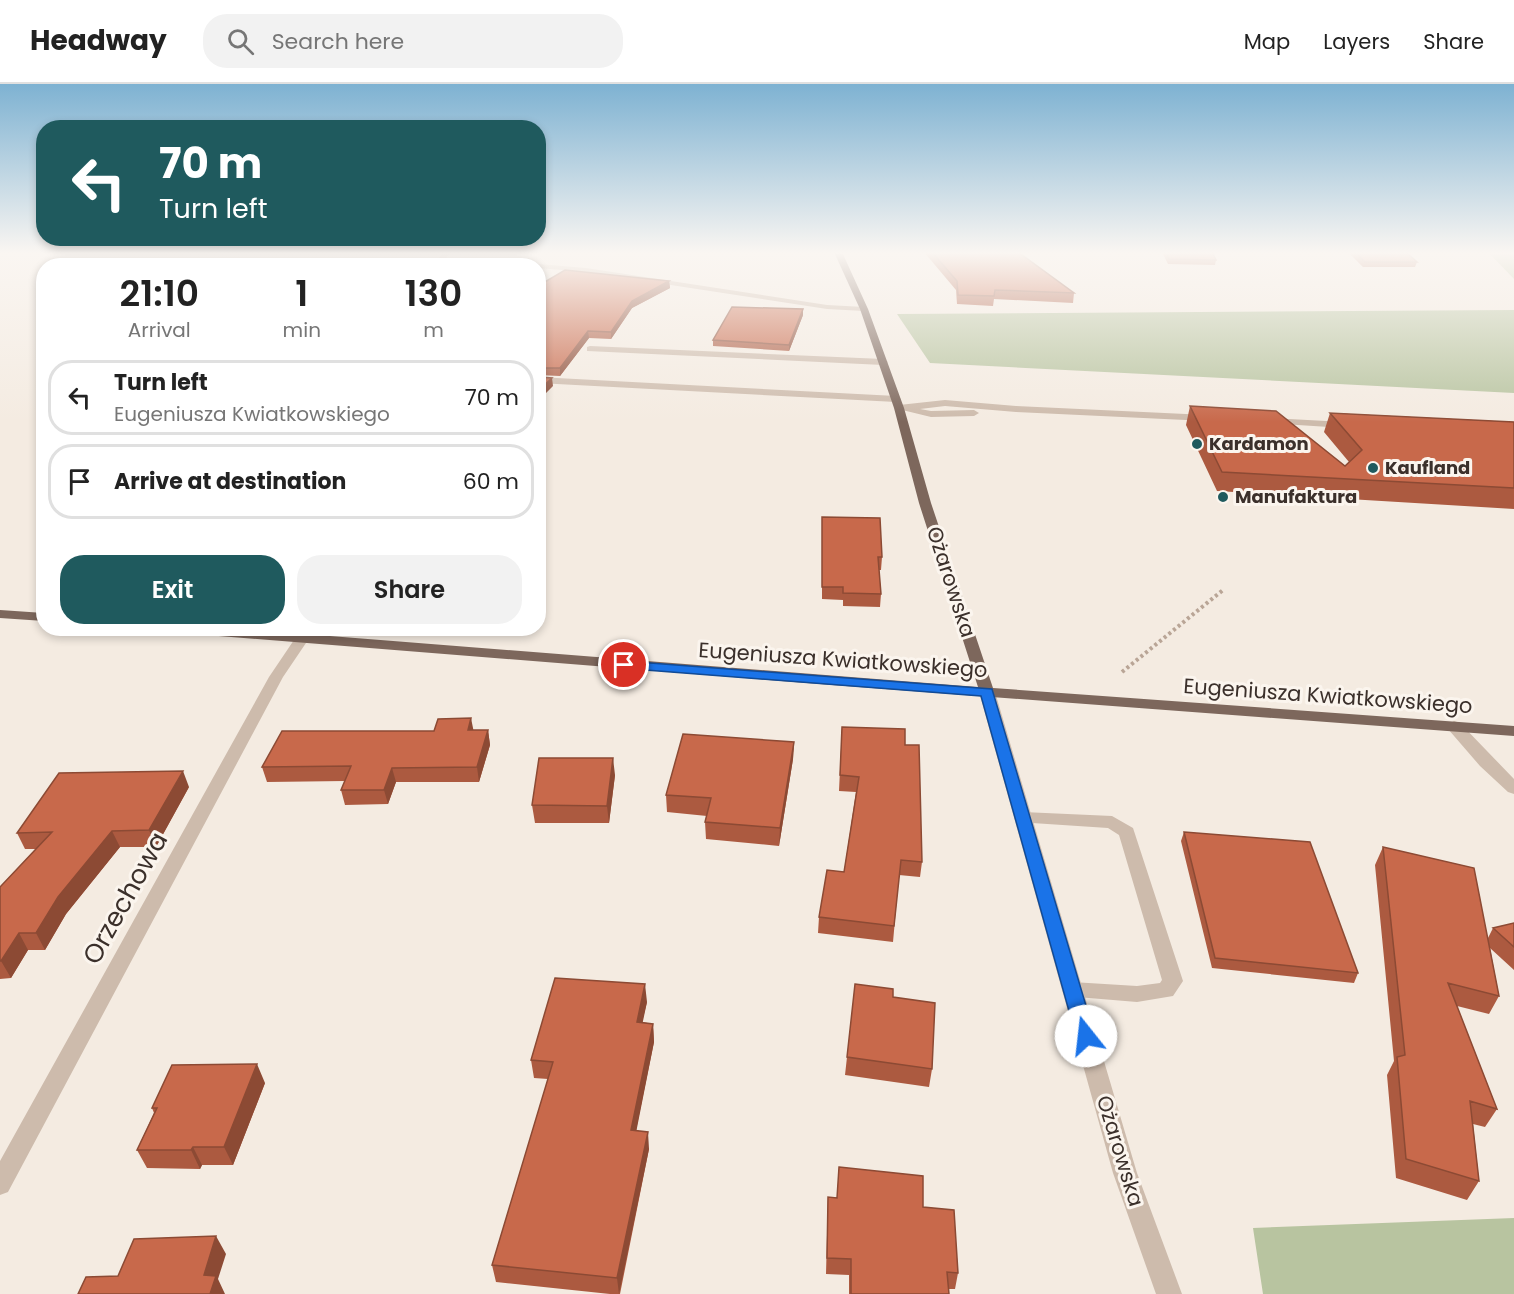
<!DOCTYPE html>
<meta charset="utf-8">
<style>
body{margin:0;font-family:Poppins,sans-serif;background:#f2f2f2;color:#222;height:100vh;display:flex;flex-direction:column;font-size:22px;white-space:nowrap}
*{box-sizing:border-box;margin:0}
p{font-size:20px;color:#767676}
.icon{flex:none;width:33px;height:33px;fill:none;stroke:currentColor;stroke-width:2;stroke-linecap:round;stroke-linejoin:round}
.map{position:relative;flex:1;overflow:hidden}
.panel{position:absolute;left:36px;top:174px;width:510px;height:378px;display:flex;flex-direction:column;background:#fff;border-radius:24px;box-shadow:0 3px 9px #0003}
.panel>*{flex:none}
.guide{position:absolute;left:36px;top:36px;width:510px;height:126px;border-radius:24px;box-shadow:0 3px 9px #0003;background:#1f5a5e;color:#fff;overflow:hidden}
.pin{position:absolute;display:grid;place-items:center;width:51px;height:51px;color:#fff;margin:-26px;border:3px solid #fff;border-radius:50%;box-shadow:0 2px 6px #0007}
.me{position:absolute;width:66px;margin:-33px;rotate:344deg;stroke-linejoin:round;filter:drop-shadow(0 0 4px #0008)}
.turn{display:flex;align-items:center;gap:21px;height:126px;padding:0 24px;font-size:27px}
.turn .icon{width:78px;height:78px;stroke-width:2.5}
.turn b{display:block;font-size:42px;line-height:51px}
.eta{display:flex;justify-content:space-evenly;align-items:center;height:102px;text-align:center}
.eta b{font-size:36px;font-weight:600;line-height:42px}
.button{display:flex;gap:12px;margin-top:auto;padding:12px 24px}
.button a{flex:1;height:69px;border-radius:24px;background:#1f5a5e;color:#fff;font-size:24px;font-weight:600;line-height:69px;text-align:center}
.button a+a{background:#f2f2f2;color:#222}
ul{padding:0;list-style:none}
li{display:flex;align-items:center;gap:18px;height:75px;margin:0 12px 9px;padding:0 12px;border:3px solid #e0e0e0;border-radius:24px}
li div{flex:1}
li b{display:block;font-size:22px}
li em{font-style:normal}
header{display:flex;align-items:center;gap:36px;box-sizing:border-box;height:84px;padding:0 30px;background:#fff;border-bottom:2px solid #e0e0e0}
header strong{font-size:28px}
nav{display:flex;gap:33px;margin-inline-start:auto;font-size:21px}
.search{width:420px;height:54px;background:#f2f2f2;display:flex;align-items:center;gap:15px;box-sizing:border-box;padding:0 21px;border-radius:24px;color:#767676;font-size:22px}
.map>svg:first-child{display:block}
</style>
<header>
<strong>Headway</strong>
<div class="search"><svg class="icon" aria-label="search" viewBox="0 0 24 24"><circle cx="10" cy="10" r="6"/><path d="M15 15l6 6"/></svg>Search here</div>
<nav><a>Map</a><a>Layers</a><a>Share</a></nav>
</header>
<div class="map">
<svg width="1514" height="1210" viewBox="0 0 1514 1210">
<rect width="100%" height="100%" fill="#f4ebe1"/>
<!-- green -->
<path fill="#b8c4a0" d="M 1488,168 L 1514,168 L 1514,195 Z
M 1514,226 L 1514,309 L 930,279 L 897,230 Z
M 1514,1134 L 1514,1210 L 1263,1210 L 1253,1144 Z"/>
<g fill="none" stroke-linecap="round" stroke-linejoin="round">
<!-- path -->
<path stroke="#b9a596" stroke-width="4" stroke-dasharray="3 3" stroke-linecap="butt" d="M 1122,588 L 1223,506"/>
<!-- service -->
<path fill="#cdbbac" fill-rule="evenodd" d="M 590,262 L 883,275 L 888,278 L 883,281 L 587,267 L 587,263 Z
M 538,293 L 896,312 L 901,315 L 896,318 L 538,299 Z
M 945,316 L 1016,322 L 1207,331 L 1212,334 L 1207,337 L 1016,328 L 945,322 L 920,325 L 931,327 L 974,326 L 979,329 L 974,332 L 931,333 L 894,324 L 899,321 Z
M 1270,334 L 1345,338 L 1350,341 L 1345,344 L 1266,339 L 1265,337 Z
M 1023,728 L 1112,732 L 1133,744 L 1183,897 L 1173,912 L 1137,918 L 1065,912 L 1062,906 L 1065,900 L 1072,898 L 1137,902 L 1160,899 L 1162,896 L 1119,751 L 1108,744 L 1017,738 L 1014,734 L 1017,730 Z"/>
<!-- minor -->
<path fill="#cdbbac" fill-rule="evenodd" d="M 443,168 L 450,168 L 445,176 L 519,182 L 442,180 L 437,177 Z
M 1504,168 L 1512,168 L 1514,175 Z
M 538,180 L 586,184 L 827,221 L 864,223 L 868,225 L 864,227 L 827,225 L 586,188 L 538,184 L 538,182 L 535,182 Z
M 301,552 L 308,556 L 283,593 L 8,1108 L 0,1111 L 0,1077 L 269,593 L 296,553 Z
M 1454,637 L 1460,639 L 1514,695 L 1514,710 L 1508,708 L 1480,682 L 1448,645 L 1446,642 Z"/>
<!-- tertiary -->
<path fill="#cdbbac" fill-rule="evenodd" d="M 987,603 L 995,608 L 1137,1089 L 1182,1210 L 1156,1210 L 1113,1089 L 979,608 Z"/>
<!-- primary -->
<path fill="#7d675c" fill-rule="evenodd" d="M 834,168 L 842,168 L 868,225 L 904,324 L 931,419 L 993,604 L 1514,642 L 1514,652 L 832,601 L 169,548 L 162,544 L 228,544 L 978,603 L 919,419 L 894,324 L 860,225 Z
M 0,526 L 44,529 L 44,537 L 0,534 Z"/>
</g>
<!-- wall -->
<path fill="#ac5a40" d="M 924,168 L 1018,168 L 1074,209 L 1073,219 L 994,215 L 993,222 L 957,220 L 956,206 Z
M 1162,168 L 1212,168 L 1216,176 L 1215,181 L 1168,180 Z
M 1348,168 L 1406,168 L 1417,178 L 1415,183 L 1363,183 Z
M 669,197 L 670,204 L 632,224 L 611,255 L 589,254 L 560,292 L 538,291 L 538,202 Z
M 803,231 L 789,267 L 713,262 L 713,256 Z
M 1190,322 L 1345,382 L 1349,378 L 1324,348 L 1330,329 L 1514,338 L 1514,425 L 1217,407 L 1186,341 Z
M 822,433 L 882,473 L 881,486 L 879,486 L 881,510 L 880,523 L 843,522 L 843,516 L 822,515 Z
M 842,643 L 905,661 L 922,778 L 920,793 L 899,791 L 893,858 L 818,849 L 819,833 L 844,788 L 856,708 L 839,707 Z
M 474,646 L 488,646 L 490,661 L 479,698 L 396,698 L 388,720 L 345,721 L 341,706 L 345,697 L 267,698 L 262,683 Z
M 794,658 L 793,675 L 779,762 L 706,755 L 705,738 L 707,732 L 667,728 L 666,711 Z
M 615,691 L 609,739 L 535,739 L 532,721 Z
M 189,703 L 156,763 L 120,763 L 66,830 L 45,866 L 28,866 L 11,894 L 0,895 L 0,803 L 36,765 L 25,765 L 17,749 Z
M 1184,748 L 1358,889 L 1354,899 L 1212,884 L 1181,757 Z
M 1383,763 L 1488,854 L 1493,844 L 1514,839 L 1514,886 L 1490,864 L 1499,912 L 1489,930 L 1457,922 L 1497,1025 L 1485,1043 L 1473,1040 L 1479,1097 L 1467,1116 L 1396,1094 L 1387,991 L 1394,977 L 1375,781 Z
M 893,913 L 932,985 L 929,1003 L 845,991 L 847,973 Z
M 647,918 L 642,938 L 653,940 L 654,958 L 636,1046 L 649,1065 L 620,1210 L 610,1210 L 496,1198 L 492,1181 L 548,995 L 534,994 L 531,976 Z
M 265,999 L 233,1081 L 202,1081 L 200,1085 L 147,1084 L 137,1066 L 154,1029 L 152,1024 Z
M 828,1113 L 923,1123 L 958,1189 L 955,1205 L 948,1205 L 949,1210 L 849,1210 L 849,1191 L 826,1190 Z"/>
<!-- shaded-wall -->
<path fill="#8c4a34" d="M 669,197 L 670,204 L 632,224 L 611,255 L 611,248 L 632,217 Z
M 803,225 L 803,231 L 789,267 L 789,261 Z
M 588,247 L 589,254 L 560,292 L 560,284 Z
M 552,294 L 553,302 L 539,316 L 538,307 Z
M 471,634 L 474,649 L 468,646 Z
M 488,646 L 490,661 L 479,698 L 477,683 Z
M 794,658 L 793,675 L 779,762 L 780,744 Z
M 613,674 L 615,691 L 609,739 L 607,722 Z
M 392,684 L 396,698 L 388,720 L 384,706 Z
M 183,687 L 189,703 L 156,763 L 149,746 Z
M 112,747 L 120,763 L 66,830 L 45,866 L 36,849 L 58,813 Z
M 19,849 L 28,866 L 11,894 L 1,877 Z
M 645,900 L 647,918 L 639,956 L 637,938 Z
M 653,940 L 654,958 L 633,1064 L 631,1046 Z
M 257,980 L 265,999 L 233,1081 L 224,1063 Z
M 648,1048 L 649,1065 L 619,1210 L 617,1194 Z
M 193,1063 L 202,1081 L 200,1085 L 191,1066 Z
M 216,1152 L 226,1170 L 218,1195 L 225,1210 L 210,1210 L 204,1191 Z"/>
<!-- building -->
<path fill="#c8694b" stroke="#8c4a34" stroke-width="1.5" d="M 932,168 L 1018,168 L 1074,209 L 995,206 L 994,212 L 958,211 L 957,197 Z
M 1166,168 L 1212,168 L 1216,176 L 1169,175 Z
M 1355,168 L 1406,168 L 1417,178 L 1365,178 Z
M 565,186 L 669,197 L 632,217 L 611,248 L 588,247 L 560,284 L 538,284 L 538,202 Z
M 732,223 L 803,225 L 789,261 L 713,256 Z
M 538,293 L 552,294 L 538,307 Z
M 1190,322 L 1276,327 L 1345,382 L 1362,366 L 1330,329 L 1514,338 L 1514,404 L 1222,388 Z
M 822,433 L 880,434 L 882,473 L 878,473 L 881,510 L 843,509 L 843,503 L 822,503 Z
M 471,634 L 468,646 L 488,646 L 477,683 L 392,684 L 384,706 L 341,706 L 351,682 L 262,683 L 282,647 L 434,647 L 438,635 Z
M 842,643 L 905,645 L 905,661 L 919,661 L 922,778 L 901,776 L 894,842 L 819,833 L 827,786 L 844,788 L 859,693 L 840,691 Z
M 683,650 L 794,658 L 780,744 L 705,738 L 711,714 L 666,711 Z
M 539,674 L 613,674 L 607,722 L 532,721 Z
M 183,687 L 149,746 L 112,747 L 58,813 L 36,849 L 19,849 L 1,877 L 0,877 L 0,803 L 52,748 L 17,749 L 59,689 Z
M 1184,748 L 1310,758 L 1358,889 L 1215,874 Z
M 1383,763 L 1474,784 L 1499,912 L 1448,899 L 1497,1025 L 1470,1017 L 1479,1097 L 1406,1075 L 1397,973 L 1405,971 Z
M 1514,839 L 1514,863 L 1493,844 Z
M 555,894 L 645,900 L 637,938 L 653,940 L 631,1046 L 648,1048 L 617,1194 L 492,1181 L 553,978 L 531,976 Z
M 855,900 L 893,905 L 893,913 L 935,919 L 932,985 L 847,973 Z
M 257,980 L 224,1063 L 193,1063 L 191,1066 L 137,1066 L 157,1024 L 152,1024 L 172,981 Z
M 839,1083 L 923,1092 L 923,1123 L 954,1126 L 958,1189 L 947,1188 L 949,1210 L 851,1210 L 851,1175 L 827,1174 L 828,1113 L 837,1114 Z
M 216,1152 L 204,1191 L 216,1192 L 210,1210 L 78,1210 L 86,1193 L 118,1192 L 134,1155 Z"/>
<!-- sky -->
<linearGradient id="sky" x2="0" y2="1"><stop stop-color="#7eb2d2"/><stop offset="0.5" stop-color="#faf6f2"/><stop offset="1" stop-color="#faf6f2" stop-opacity="0"/></linearGradient>
<rect width="1514" height="338" fill="url(#sky)"/>
<!-- route -->
<path fill="#1a73e8" stroke="#114b97" stroke-width="1.5" d="M 624,577 L 992,605 L 1095,952 L 1092,957 L 1086,960 L 1079,957 L 1076,952 L 981,612 L 620,584 L 618,581 L 620,578 Z"/>
<!-- markers -->
<g fill="#1f5a5e" stroke="#fbf5ee" stroke-width="2">
<circle cx="1197" cy="360" r="6"/>
<circle cx="1373" cy="384" r="6"/>
<circle cx="1223" cy="413" r="6"/>
</g>
<g text-anchor="middle" stroke-width="6" stroke-linejoin="round" paint-order="stroke">
<!-- far-poi labels -->
<g font-size="18" font-weight="bold" fill="#3b302b" stroke="#fbf5ee" text-anchor="start">
<text x="1209" y="366">Kardamon</text>
<text x="1385" y="390">Kaufland</text>
<text x="1235" y="419">Manufaktura</text>
</g>
<!-- street labels -->
<g font-size="21" fill="#3b302b" stroke="#fbf5ee">
<text transform="translate(951 498) rotate(72)" y="7">Ożarowska</text>
<text transform="translate(843 576) rotate(4)" y="7">Eugeniusza Kwiatkowskiego</text>
<text transform="translate(1328 612) rotate(4)" y="7">Eugeniusza Kwiatkowskiego</text>
<text transform="translate(1120 1067) rotate(73)" y="7">Ożarowska</text>
</g>
<!-- near-street labels -->
<g font-size="26" fill="#3b302b" stroke="#fbf5ee">
<text transform="translate(125 814) rotate(-61)" y="9">Orzechowa</text>
</g>
</g>
</svg>
<div class="pin" style="left:624px;top:581px;background:#d93025"><svg class="icon" aria-label="arrive" viewBox="0 0 24 24"><path d="M6 21V4h12l-3 4 3 4H6"/></svg></div>
<svg class="me" style="left:1086px;top:952px" viewBox="-20 -20 40 40"><circle r="19" fill="#fff"/><path d="M0-13L10 11 0 6-10 11z" fill="#1a73e8"/></svg>
<div class="guide">
<div class="turn"><svg class="icon" aria-label="left" viewBox="0 0 24 24"><path d="M17 20v-9H6M10 6l-5 5 5 5"/></svg><div><b>70 m</b>Turn left</div></div>
</div>
<section class="panel">
<div class="eta">
<div><b>21:10</b><p>Arrival</p></div>
<div><b>1</b><p>min</p></div>
<div><b>130</b><p>m</p></div>
</div>
<ul>
<li><svg class="icon" aria-label="left" viewBox="0 0 24 24"><path d="M17 20v-9H6M10 6l-5 5 5 5"/></svg><div><b>Turn left</b><p>Eugeniusza Kwiatkowskiego</p></div><em>70 m</em></li>
<li><svg class="icon" aria-label="arrive" viewBox="0 0 24 24"><path d="M6 21V4h12l-3 4 3 4H6"/></svg><div><b>Arrive at destination</b></div><em>60 m</em></li>
</ul>
<div class="button"><a>Exit</a><a>Share</a></div>
</section>
</div>
